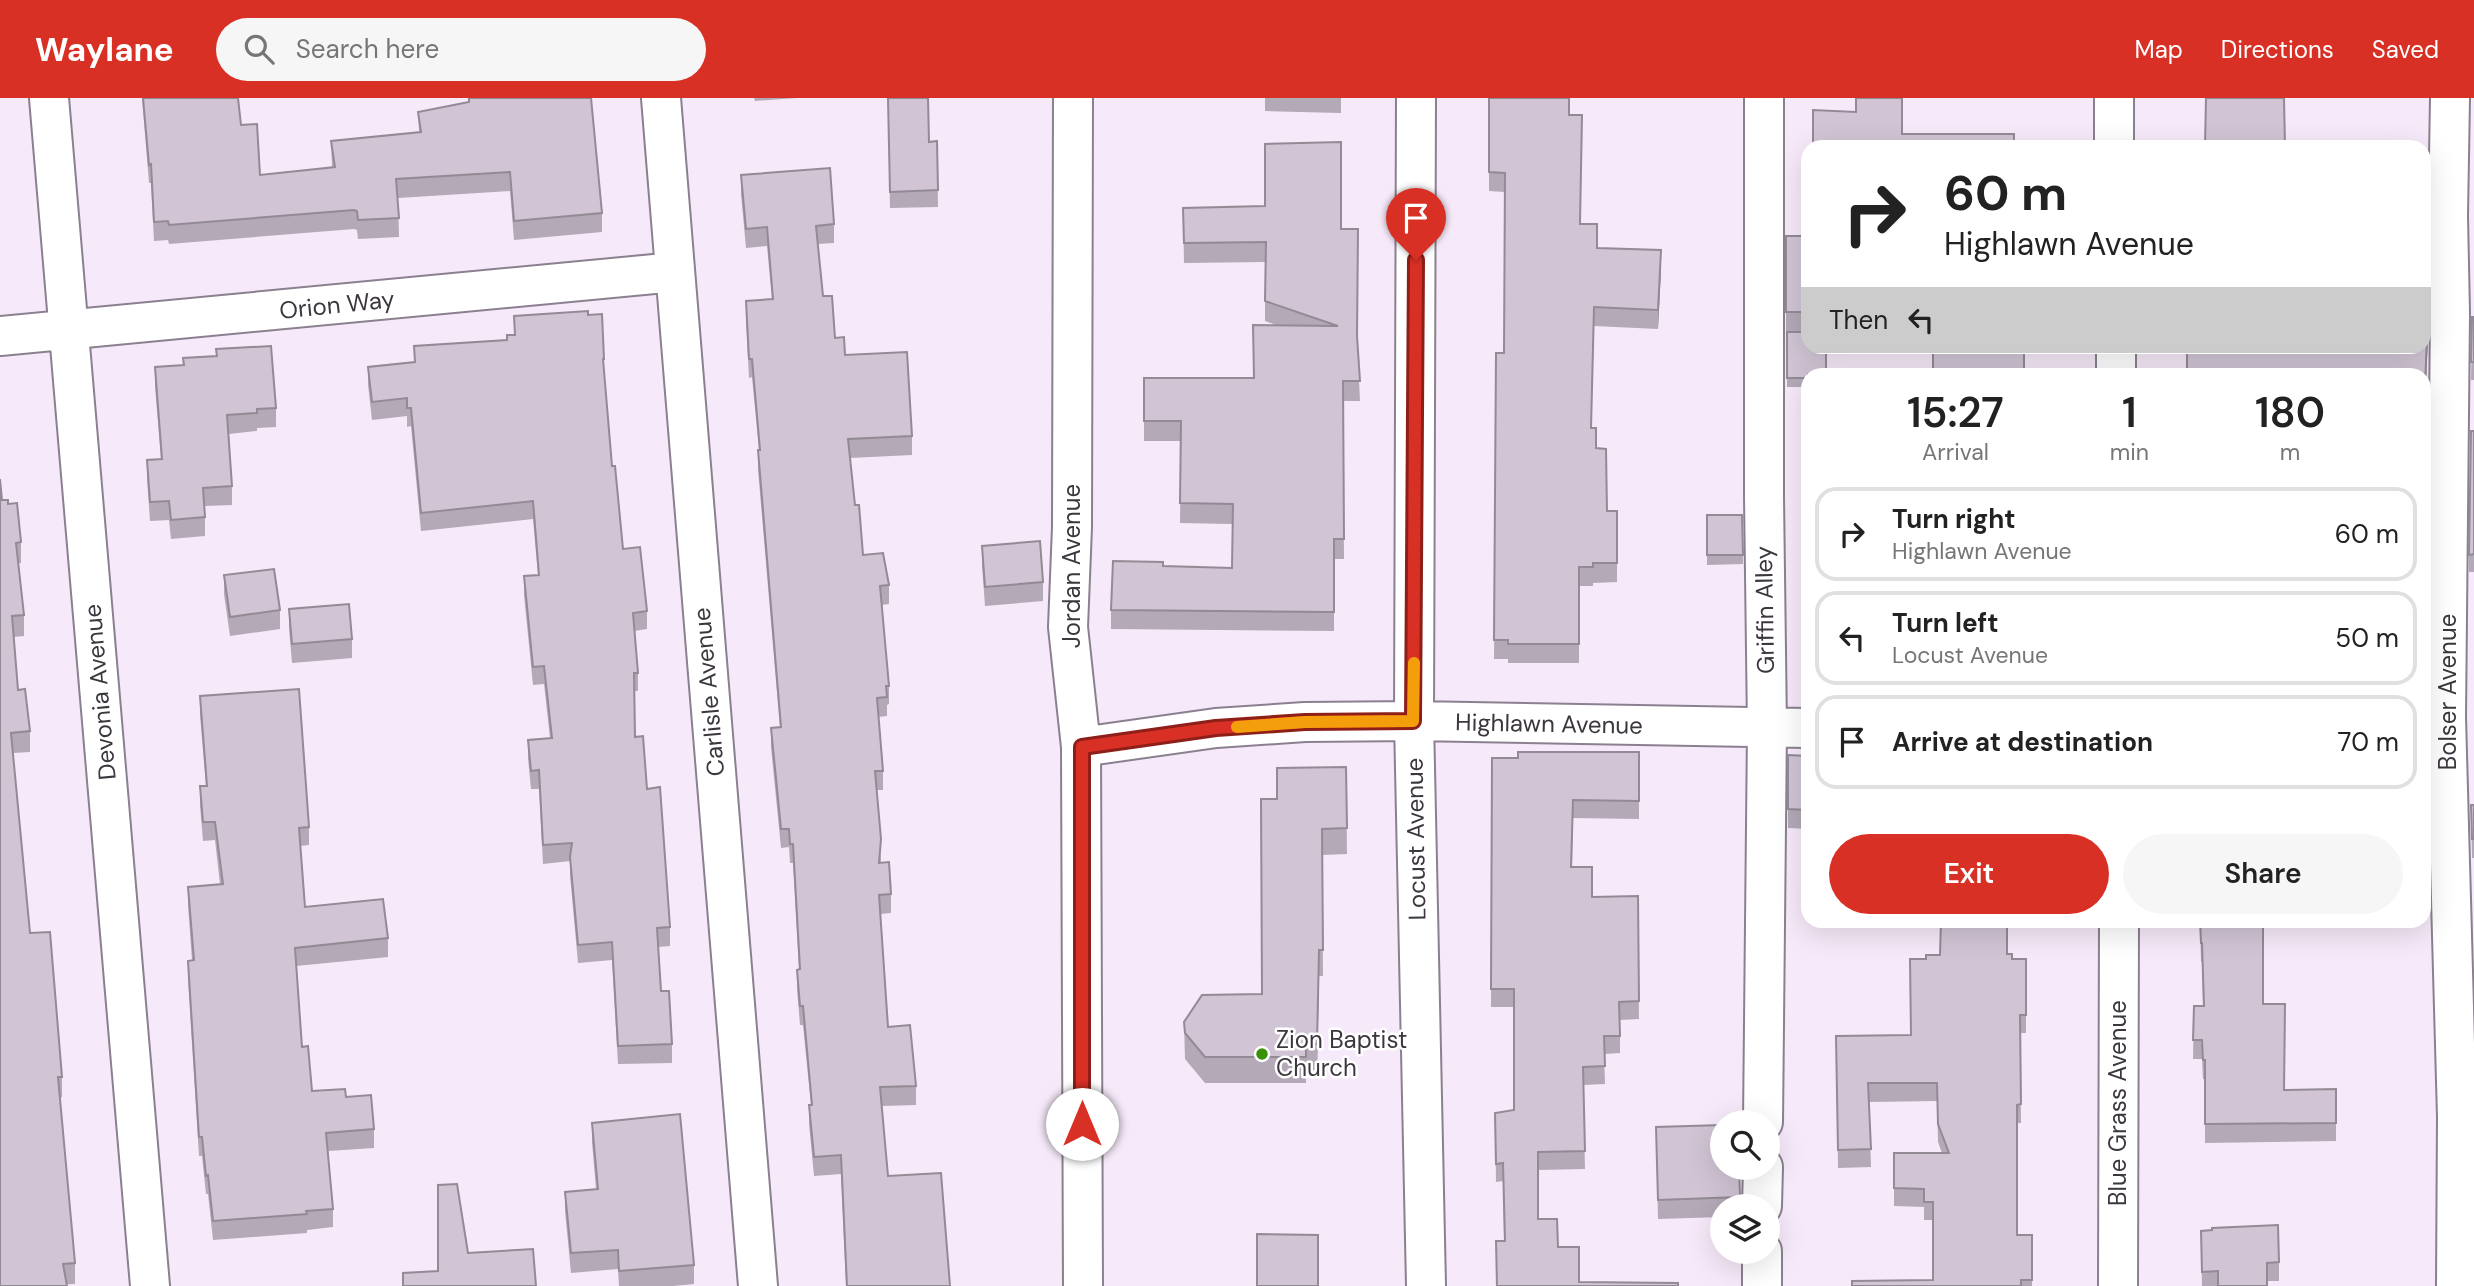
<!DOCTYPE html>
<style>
body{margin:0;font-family:"DM Sans",sans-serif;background:#f6f6f6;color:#222;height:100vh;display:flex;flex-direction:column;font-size:26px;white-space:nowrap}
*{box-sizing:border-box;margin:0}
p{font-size:23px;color:#767676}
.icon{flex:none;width:38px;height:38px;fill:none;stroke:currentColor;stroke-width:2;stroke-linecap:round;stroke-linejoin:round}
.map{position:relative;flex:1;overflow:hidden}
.drawer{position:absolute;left:1801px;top:270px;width:630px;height:560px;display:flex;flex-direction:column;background:#fff;border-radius:21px;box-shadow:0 7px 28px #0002}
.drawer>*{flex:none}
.banner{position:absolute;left:1801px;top:42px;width:630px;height:214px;border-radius:21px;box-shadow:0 7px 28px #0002;background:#fff;color:#222;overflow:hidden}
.buttons{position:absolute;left:1710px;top:1012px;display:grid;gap:14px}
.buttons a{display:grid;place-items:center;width:70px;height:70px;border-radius:50%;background:#fff;box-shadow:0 7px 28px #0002;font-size:35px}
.pin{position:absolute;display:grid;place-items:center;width:60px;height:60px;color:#fff;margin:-72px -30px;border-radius:50% 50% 50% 0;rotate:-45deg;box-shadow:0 0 7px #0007}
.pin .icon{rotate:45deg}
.me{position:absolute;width:77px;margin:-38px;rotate:0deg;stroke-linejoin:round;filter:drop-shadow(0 0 5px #0008)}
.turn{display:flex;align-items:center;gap:24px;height:147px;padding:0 28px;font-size:32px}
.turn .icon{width:91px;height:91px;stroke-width:2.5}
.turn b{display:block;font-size:49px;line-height:60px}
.then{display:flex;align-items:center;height:66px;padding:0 28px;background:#0003;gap:14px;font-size:26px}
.eta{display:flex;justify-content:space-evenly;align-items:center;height:119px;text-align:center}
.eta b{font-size:42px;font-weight:600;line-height:49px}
.button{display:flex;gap:14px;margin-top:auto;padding:14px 28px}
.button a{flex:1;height:80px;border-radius:42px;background:#d93025;color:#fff;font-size:28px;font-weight:600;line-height:80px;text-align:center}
.button a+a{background:#f6f6f6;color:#222}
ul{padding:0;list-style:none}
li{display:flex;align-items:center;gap:21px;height:94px;margin:0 14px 10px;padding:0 14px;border:4px solid #e0e0e0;border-radius:21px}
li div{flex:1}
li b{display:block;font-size:26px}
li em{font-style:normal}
header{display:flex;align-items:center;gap:42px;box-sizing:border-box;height:98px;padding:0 35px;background:#d93025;color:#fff}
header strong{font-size:33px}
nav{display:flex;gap:38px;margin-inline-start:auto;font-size:24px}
.search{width:490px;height:63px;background:#f6f6f6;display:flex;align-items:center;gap:18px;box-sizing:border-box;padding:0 24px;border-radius:38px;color:#767676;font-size:26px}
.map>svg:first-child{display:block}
</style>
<header>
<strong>Waylane</strong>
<div class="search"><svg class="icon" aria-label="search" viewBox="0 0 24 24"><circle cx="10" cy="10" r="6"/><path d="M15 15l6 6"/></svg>Search here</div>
<nav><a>Map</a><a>Directions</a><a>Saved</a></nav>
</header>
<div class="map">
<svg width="2474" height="1188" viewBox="0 0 2474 1188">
<rect width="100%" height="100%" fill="#f6e9f9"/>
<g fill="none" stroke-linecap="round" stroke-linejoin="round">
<!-- minor casing -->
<g stroke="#8b808f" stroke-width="42">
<path id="minor" d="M 49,0 L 150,1188
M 661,0 L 758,1188
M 1073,0 L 1072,429 L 1068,529 L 1081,649 L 1083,1188
M 1416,0 L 1414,623 L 1426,1188
M 2114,0 L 2114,49
M 2450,0 L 2448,118 L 2450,215 L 2446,619 L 2457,1019 L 2456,1188
M 0,238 L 675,174
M 2116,248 L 2116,276
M 1081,649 L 1216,630 L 1305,624 L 1414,623 L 1808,630
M 1763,1024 L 1767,630 L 1764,398 L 1764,0
M 1762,1108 L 1763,1069
M 1762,1188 L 1762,1153
M 2118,1188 L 2119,822"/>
</g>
<!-- minor -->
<use href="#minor" stroke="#fff" stroke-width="38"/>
</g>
<!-- wall -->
<path fill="#b4a9b7" d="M 142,0 L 238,0 L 241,27 L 260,77 L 332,69 L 331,43 L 419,34 L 418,14 L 468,5 L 468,0 L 591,0 L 602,115 L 602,134 L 514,142 L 510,93 L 398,100 L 399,139 L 358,141 L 357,132 L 354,131 L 169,146 L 168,142 L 154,143 L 151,85 L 149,85 Z
M 754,0 L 797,0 L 755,3 Z
M 888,0 L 929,44 L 937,43 L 938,109 L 890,110 Z
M 1265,0 L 1341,0 L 1341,15 L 1265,13 Z
M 1489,0 L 1570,0 L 1569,17 L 1580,126 L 1597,150 L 1661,171 L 1658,231 L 1594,228 L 1591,330 L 1607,413 L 1617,413 L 1617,484 L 1593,485 L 1593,488 L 1579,488 L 1579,565 L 1508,565 L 1508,561 L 1494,561 L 1496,255 L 1504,255 L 1505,94 L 1489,93 Z
M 741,77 L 834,126 L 834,145 L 817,146 L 823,198 L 835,240 L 845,257 L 912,338 L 912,357 L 850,360 L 855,407 L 863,457 L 889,487 L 889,506 L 882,507 L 889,588 L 889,606 L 887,607 L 887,618 L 878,619 L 883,673 L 883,692 L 876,692 L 881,764 L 891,796 L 891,815 L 880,816 L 888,929 L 916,988 L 916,1007 L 882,1008 L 888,1078 L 950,1188 L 846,1188 L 841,1076 L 814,1078 L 809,1026 L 809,1007 L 811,1007 L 803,927 L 800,927 L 797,891 L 797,872 L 799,872 L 793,765 L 790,765 L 789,749 L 781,750 L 771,649 L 771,630 L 780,630 L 758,371 L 759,352 L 752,279 L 749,280 L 746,222 L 746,203 L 772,201 L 767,148 L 746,150 L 741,96 Z
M 1183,110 L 1341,131 L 1357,240 L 1360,303 L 1343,303 L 1344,461 L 1334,461 L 1334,533 L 1111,531 L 1111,512 L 1163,468 L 1232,470 L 1232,426 L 1180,425 L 1181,343 L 1144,343 L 1144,280 L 1254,280 L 1276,227 L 1265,223 L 1265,164 L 1184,165 Z
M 1786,138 L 1808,138 L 1808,233 L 1786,233 Z
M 588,217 L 604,261 L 604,279 L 612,368 L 623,451 L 647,513 L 647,531 L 634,533 L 638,575 L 638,593 L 634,593 L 635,639 L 647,691 L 670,829 L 670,848 L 658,849 L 661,893 L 672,946 L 672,965 L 618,966 L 612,862 L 578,865 L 570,777 L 570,763 L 543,766 L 539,691 L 531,691 L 528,660 L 528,642 L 550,640 L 544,586 L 533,587 L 524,497 L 524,478 L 538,477 L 533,421 L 421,433 L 411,328 L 407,329 L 407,318 L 372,322 L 368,287 L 368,269 L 414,264 L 414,248 L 507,242 L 514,237 L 514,218 Z
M 2472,219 L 2474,219 L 2474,282 L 2471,282 Z
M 1787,234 L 1808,276 L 1808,289 L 1787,289 Z
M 2428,237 L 2425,308 L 2424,308 L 2424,276 Z
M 216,251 L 276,310 L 276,329 L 257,330 L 257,333 L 229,336 L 232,388 L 232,407 L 205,408 L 205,438 L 171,441 L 169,422 L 150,423 L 147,380 L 147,362 L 161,361 L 155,288 L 155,269 L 183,267 L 216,258 Z
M 2474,333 L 2474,474 L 2469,474 L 2469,457 Z
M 2424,394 L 2426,394 L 2426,458 L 2424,458 Z
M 2,402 L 8,406 L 21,444 L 21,465 L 18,465 L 24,517 L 24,538 L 14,539 L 18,592 L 30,633 L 30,654 L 13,655 L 30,835 L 62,979 L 62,999 L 60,1000 L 75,1165 L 75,1186 L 0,1188 Z
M 1707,417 L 1742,417 L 1743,466 L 1707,467 Z
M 982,448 L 1043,484 L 1043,503 L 985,508 L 982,467 Z
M 224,477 L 280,512 L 280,531 L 230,538 L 224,496 Z
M 289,511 L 352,541 L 352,560 L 292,565 L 289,530 Z
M 200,598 L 309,729 L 309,747 L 300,748 L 305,809 L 388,840 L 388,859 L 296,868 L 302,949 L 312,993 L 346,999 L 374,1031 L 374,1050 L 328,1053 L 333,1111 L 333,1129 L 307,1132 L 307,1135 L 213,1142 L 208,1096 L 206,1096 L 202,1058 L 199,1058 L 188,881 L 188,863 L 192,862 L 188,807 L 188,789 L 220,786 L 215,742 L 203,743 L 200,707 L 200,688 L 206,688 L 200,617 Z
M 1639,654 L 1639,721 L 1573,720 L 1572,769 L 1592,799 L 1638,798 L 1639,921 L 1620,922 L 1620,955 L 1604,956 L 1605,986 L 1583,987 L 1585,1071 L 1538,1072 L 1497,1188 L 1504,1143 L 1503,1083 L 1496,1084 L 1495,1015 L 1514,1012 L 1514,909 L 1491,909 L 1492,660 L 1518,660 Z
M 1788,657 L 1808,658 L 1808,731 L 1788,730 Z
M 2424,660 L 2425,679 L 2424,707 L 2427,707 L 2428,760 L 2424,760 Z
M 1346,669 L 1347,756 L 1322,757 L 1323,878 L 1319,878 L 1317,972 L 1306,972 L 1306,985 L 1205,985 L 1185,961 L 1184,924 L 1262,896 L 1277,701 Z
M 2471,707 L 2474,707 L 2474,760 L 2472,760 Z
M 2200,822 L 2263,906 L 2284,992 L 2336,991 L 2336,1043 L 2205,1045 L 2205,981 L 2203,981 L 2202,961 L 2193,961 L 2194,908 L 2203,908 L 2202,864 L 2201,864 Z
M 2007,856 L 2012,861 L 2026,861 L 2026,935 L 2020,935 L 2021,1025 L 2017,1025 L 2017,1137 L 2032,1137 L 2032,1188 L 1852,1188 L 1933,1182 L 1933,1122 L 1924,1122 L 1924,1109 L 1894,1108 L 1894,1055 L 1942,1055 L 1938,1044 L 1937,1003 L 1869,1004 L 1871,1069 L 1838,1070 L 1836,938 L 1910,937 L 1926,861 Z
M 592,1025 L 694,1167 L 694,1186 L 673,1188 L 619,1188 L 618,1171 L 571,1175 L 565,1113 L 565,1094 L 596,1091 L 592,1044 Z
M 1656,1029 L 1739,1069 L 1740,1108 L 1722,1108 L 1722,1119 L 1658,1121 Z
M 2201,1133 L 2279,1164 L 2279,1183 L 2267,1183 L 2267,1188 L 2202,1188 Z"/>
<!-- shaded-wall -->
<path fill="#928a95" d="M 1661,152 L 1661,171 L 1658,231 L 1658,212 Z
M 2428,216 L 2428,237 L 2425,308 L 2425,287 Z
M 1319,852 L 1319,878 L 1317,972 L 1317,946 Z"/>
<!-- building -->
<path fill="#d1c5d5" stroke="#928a95" stroke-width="2" d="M 143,0 L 238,0 L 241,27 L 257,26 L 260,77 L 335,69 L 331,43 L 421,34 L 418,14 L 469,4 L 469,0 L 591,0 L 602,115 L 514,123 L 510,74 L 396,81 L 399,120 L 358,122 L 357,113 L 354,112 L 169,127 L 168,123 L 154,124 L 151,66 L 149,67 Z
M 888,0 L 928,0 L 929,44 L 937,43 L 938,92 L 890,94 Z
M 1489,0 L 1569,0 L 1569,17 L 1582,17 L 1580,126 L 1597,126 L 1597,150 L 1661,152 L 1658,212 L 1594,209 L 1591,330 L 1596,330 L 1596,350 L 1606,351 L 1607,413 L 1617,413 L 1617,465 L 1593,465 L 1593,469 L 1579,469 L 1579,546 L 1508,546 L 1508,542 L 1494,542 L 1496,255 L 1504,255 L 1505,75 L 1489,74 Z
M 1856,0 L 1902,0 L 1902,36 L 2014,36 L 2014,49 L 1813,49 L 1813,12 L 1856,14 Z
M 2206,0 L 2284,0 L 2285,49 L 2205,49 Z
M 1341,44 L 1341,131 L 1358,131 L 1357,238 L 1360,283 L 1343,283 L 1344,441 L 1334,441 L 1334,514 L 1111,512 L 1113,463 L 1163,464 L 1163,468 L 1232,470 L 1233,406 L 1180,405 L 1181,323 L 1144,323 L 1144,280 L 1254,280 L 1253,227 L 1338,228 L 1265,203 L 1266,144 L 1184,145 L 1183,110 L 1265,108 L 1265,46 Z
M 830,70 L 834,126 L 816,128 L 823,198 L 832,198 L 835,240 L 844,239 L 845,257 L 907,254 L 912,338 L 848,341 L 855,407 L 859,407 L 863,457 L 883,455 L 889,487 L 880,488 L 889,588 L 886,588 L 887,599 L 877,600 L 883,673 L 875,673 L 881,741 L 879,765 L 889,764 L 891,796 L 879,797 L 888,929 L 910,927 L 916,988 L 880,989 L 888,1078 L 941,1075 L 950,1188 L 847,1188 L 841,1057 L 814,1059 L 809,1007 L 812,1007 L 803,908 L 800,908 L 797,872 L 800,871 L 793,746 L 790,746 L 789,731 L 781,731 L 771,630 L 781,629 L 758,352 L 760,352 L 752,261 L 749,261 L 746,203 L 773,201 L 767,129 L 746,131 L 741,77 Z
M 1786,138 L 1808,138 L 1808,214 L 1786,214 Z
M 588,213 L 588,217 L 602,216 L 604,261 L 603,261 L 612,368 L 615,368 L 623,451 L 640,449 L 647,513 L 633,515 L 638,575 L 634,575 L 635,639 L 643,638 L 647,691 L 660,689 L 670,829 L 657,830 L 661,893 L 669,893 L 672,946 L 618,948 L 612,844 L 578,847 L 570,759 L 572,745 L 543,747 L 539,672 L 531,673 L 528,642 L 552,640 L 544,568 L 533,569 L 524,478 L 539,477 L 533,403 L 421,415 L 411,310 L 407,310 L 407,300 L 372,304 L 368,269 L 415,264 L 414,248 L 507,242 L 507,237 L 515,237 L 514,218 Z
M 2428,216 L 2425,287 L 2424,287 L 2424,276 L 2187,276 L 2187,248 L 2424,248 L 2424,217 Z
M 2472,219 L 2474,219 L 2474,264 L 2471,264 Z
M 1787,234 L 1808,234 L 1808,248 L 1826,248 L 1826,276 L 1808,276 L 1808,280 L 1787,280 Z
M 271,248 L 276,310 L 257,311 L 257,315 L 227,317 L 232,388 L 203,390 L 205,419 L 171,422 L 169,403 L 150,404 L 147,362 L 162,361 L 155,269 L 184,267 L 183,260 L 217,258 L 216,251 Z
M 1933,248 L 2024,248 L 2024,276 L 1933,276 Z
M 2471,333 L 2474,333 L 2474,456 L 2469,457 Z
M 0,381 L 2,402 L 8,402 L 8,406 L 17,405 L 21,444 L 16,445 L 24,517 L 12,518 L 18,592 L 25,591 L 30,633 L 11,635 L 30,835 L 50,834 L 62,979 L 58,979 L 75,1165 L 63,1166 L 67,1188 L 0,1188 Z
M 2424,394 L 2426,394 L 2426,442 L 2424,442 Z
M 1707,417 L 1742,417 L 1743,457 L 1707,457 Z
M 1040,443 L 1043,484 L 985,489 L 982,448 Z
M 274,471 L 280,512 L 230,519 L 224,477 Z
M 349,506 L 352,541 L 292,546 L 289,511 Z
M 299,591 L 309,729 L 299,730 L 305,809 L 383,801 L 388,840 L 295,850 L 302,949 L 308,948 L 312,993 L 345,991 L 346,999 L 371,997 L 374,1031 L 326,1035 L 333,1111 L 306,1113 L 307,1116 L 213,1123 L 208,1077 L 206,1078 L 202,1039 L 199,1039 L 188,863 L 194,862 L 188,789 L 223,786 L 215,724 L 203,724 L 200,688 L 207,688 L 200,598 Z
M 1518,654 L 1639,654 L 1639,703 L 1573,702 L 1571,769 L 1592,769 L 1592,799 L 1638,798 L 1639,903 L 1619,904 L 1620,938 L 1604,938 L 1605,968 L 1583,969 L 1585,1053 L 1538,1054 L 1538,1121 L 1557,1121 L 1558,1149 L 1579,1149 L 1579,1184 L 1678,1185 L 1678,1188 L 1497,1188 L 1496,1143 L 1505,1143 L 1503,1065 L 1496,1066 L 1495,1015 L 1514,1012 L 1514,891 L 1491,891 L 1492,660 L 1518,660 Z
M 1788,657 L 1808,658 L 1808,712 L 1788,711 Z
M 2424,660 L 2425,660 L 2424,701 Z
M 1346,669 L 1347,730 L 1322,731 L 1323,852 L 1319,852 L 1317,946 L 1306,946 L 1306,959 L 1205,959 L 1185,935 L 1184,924 L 1202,897 L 1262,896 L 1261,701 L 1277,701 L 1277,670 Z
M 2424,707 L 2427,707 L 2428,741 L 2424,741 Z
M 2471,707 L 2474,707 L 2474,741 L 2472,741 Z
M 1941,822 L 2007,822 L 2007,856 L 2012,856 L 2012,861 L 2026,861 L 2026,917 L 2020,917 L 2021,1006 L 2017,1007 L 2017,1137 L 2032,1137 L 2032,1182 L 2021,1182 L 2021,1188 L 1852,1188 L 1852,1183 L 1933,1182 L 1933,1104 L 1924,1104 L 1924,1091 L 1894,1090 L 1894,1055 L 1949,1055 L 1938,1026 L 1937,985 L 1868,985 L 1871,1051 L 1838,1052 L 1836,938 L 1911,937 L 1910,861 L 1926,861 L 1926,857 L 1940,857 Z
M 2200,822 L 2263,822 L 2263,906 L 2285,906 L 2284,992 L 2336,991 L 2336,1025 L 2205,1026 L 2205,962 L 2203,962 L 2202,942 L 2193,942 L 2194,908 L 2204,908 L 2202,845 L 2201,845 Z
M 680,1016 L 694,1167 L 619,1173 L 618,1152 L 571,1155 L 565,1094 L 598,1091 L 592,1025 Z
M 1722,1027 L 1722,1069 L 1739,1069 L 1740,1099 L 1658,1102 L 1656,1029 Z
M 457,1086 L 468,1155 L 533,1151 L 536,1188 L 403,1188 L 403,1175 L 438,1173 L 438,1087 Z
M 2278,1127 L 2279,1164 L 2267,1165 L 2267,1188 L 2218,1188 L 2218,1173 L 2202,1174 L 2201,1133 L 2212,1132 L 2212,1130 Z
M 1257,1136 L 1318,1137 L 1318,1188 L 1257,1188 Z"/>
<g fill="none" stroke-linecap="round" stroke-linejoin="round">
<!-- route casing -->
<g stroke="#8d1f18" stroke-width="18">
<path id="route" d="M 1082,1026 L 1082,649 L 1216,630 L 1305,624 L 1413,623 L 1416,162"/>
</g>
<!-- route -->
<use href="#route" stroke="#d93025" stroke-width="12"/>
<!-- slow -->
<path stroke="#f59e0b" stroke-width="12" d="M 1237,629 L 1305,624 L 1413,623 L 1414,565"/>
</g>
<!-- markers -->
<circle fill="#379209" stroke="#fff" stroke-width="2.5" cx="1262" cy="956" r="7"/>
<g text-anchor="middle" stroke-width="5" stroke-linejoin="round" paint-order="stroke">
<!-- street labels -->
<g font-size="24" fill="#3c373e" stroke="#fff">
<text transform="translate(337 207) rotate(-6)" y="8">Orion Way</text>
<text transform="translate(1072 468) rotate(-90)" y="8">Jordan Avenue</text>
<text transform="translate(1765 512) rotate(-91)" y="8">Griffin Alley</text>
<text transform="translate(100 594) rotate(-95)" y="8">Devonia Avenue</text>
<text transform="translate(709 594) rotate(-95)" y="8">Carlisle Avenue</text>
<text transform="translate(2448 594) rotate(-90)" y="8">Bolser Avenue</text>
<text transform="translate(1549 626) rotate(1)" y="8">Highlawn Avenue</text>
<text transform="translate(1416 741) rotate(-91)" y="8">Locust Avenue</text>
<text transform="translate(2118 1005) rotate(-90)" y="8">Blue Grass Avenue</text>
</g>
<!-- poi labels -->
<g font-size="24" fill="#3c373e" stroke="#fff" text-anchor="start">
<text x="1276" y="950">Zion Baptist<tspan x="1276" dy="28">Church</tspan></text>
</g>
</g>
</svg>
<div class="buttons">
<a><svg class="icon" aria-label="search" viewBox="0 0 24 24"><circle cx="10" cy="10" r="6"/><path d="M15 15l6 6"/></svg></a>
<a><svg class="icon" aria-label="layers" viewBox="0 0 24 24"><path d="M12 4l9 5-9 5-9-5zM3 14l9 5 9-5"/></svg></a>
</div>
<div class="pin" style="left:1416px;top:162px;background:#d93025"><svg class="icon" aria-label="arrive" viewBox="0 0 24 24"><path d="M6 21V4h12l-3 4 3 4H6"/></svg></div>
<svg class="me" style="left:1082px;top:1026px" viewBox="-20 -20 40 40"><circle r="19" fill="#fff"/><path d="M0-13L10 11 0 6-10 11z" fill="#d93025"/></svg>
<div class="banner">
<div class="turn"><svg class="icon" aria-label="right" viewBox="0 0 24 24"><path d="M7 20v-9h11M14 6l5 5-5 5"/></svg><div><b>60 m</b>Highlawn Avenue</div></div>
<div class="then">Then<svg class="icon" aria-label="left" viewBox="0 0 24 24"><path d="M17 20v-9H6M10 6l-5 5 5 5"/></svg></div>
</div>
<section class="drawer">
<div class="eta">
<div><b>15:27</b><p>Arrival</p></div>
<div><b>1</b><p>min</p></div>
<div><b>180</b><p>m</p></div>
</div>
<ul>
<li><svg class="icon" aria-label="right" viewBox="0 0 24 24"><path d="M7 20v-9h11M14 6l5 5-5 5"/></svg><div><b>Turn right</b><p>Highlawn Avenue</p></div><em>60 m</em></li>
<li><svg class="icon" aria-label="left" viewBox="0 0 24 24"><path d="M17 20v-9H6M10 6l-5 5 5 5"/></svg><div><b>Turn left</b><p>Locust Avenue</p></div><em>50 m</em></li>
<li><svg class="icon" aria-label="arrive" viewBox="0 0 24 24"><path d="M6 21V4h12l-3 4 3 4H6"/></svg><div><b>Arrive at destination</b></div><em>70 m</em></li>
</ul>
<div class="button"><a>Exit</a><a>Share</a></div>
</section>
</div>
